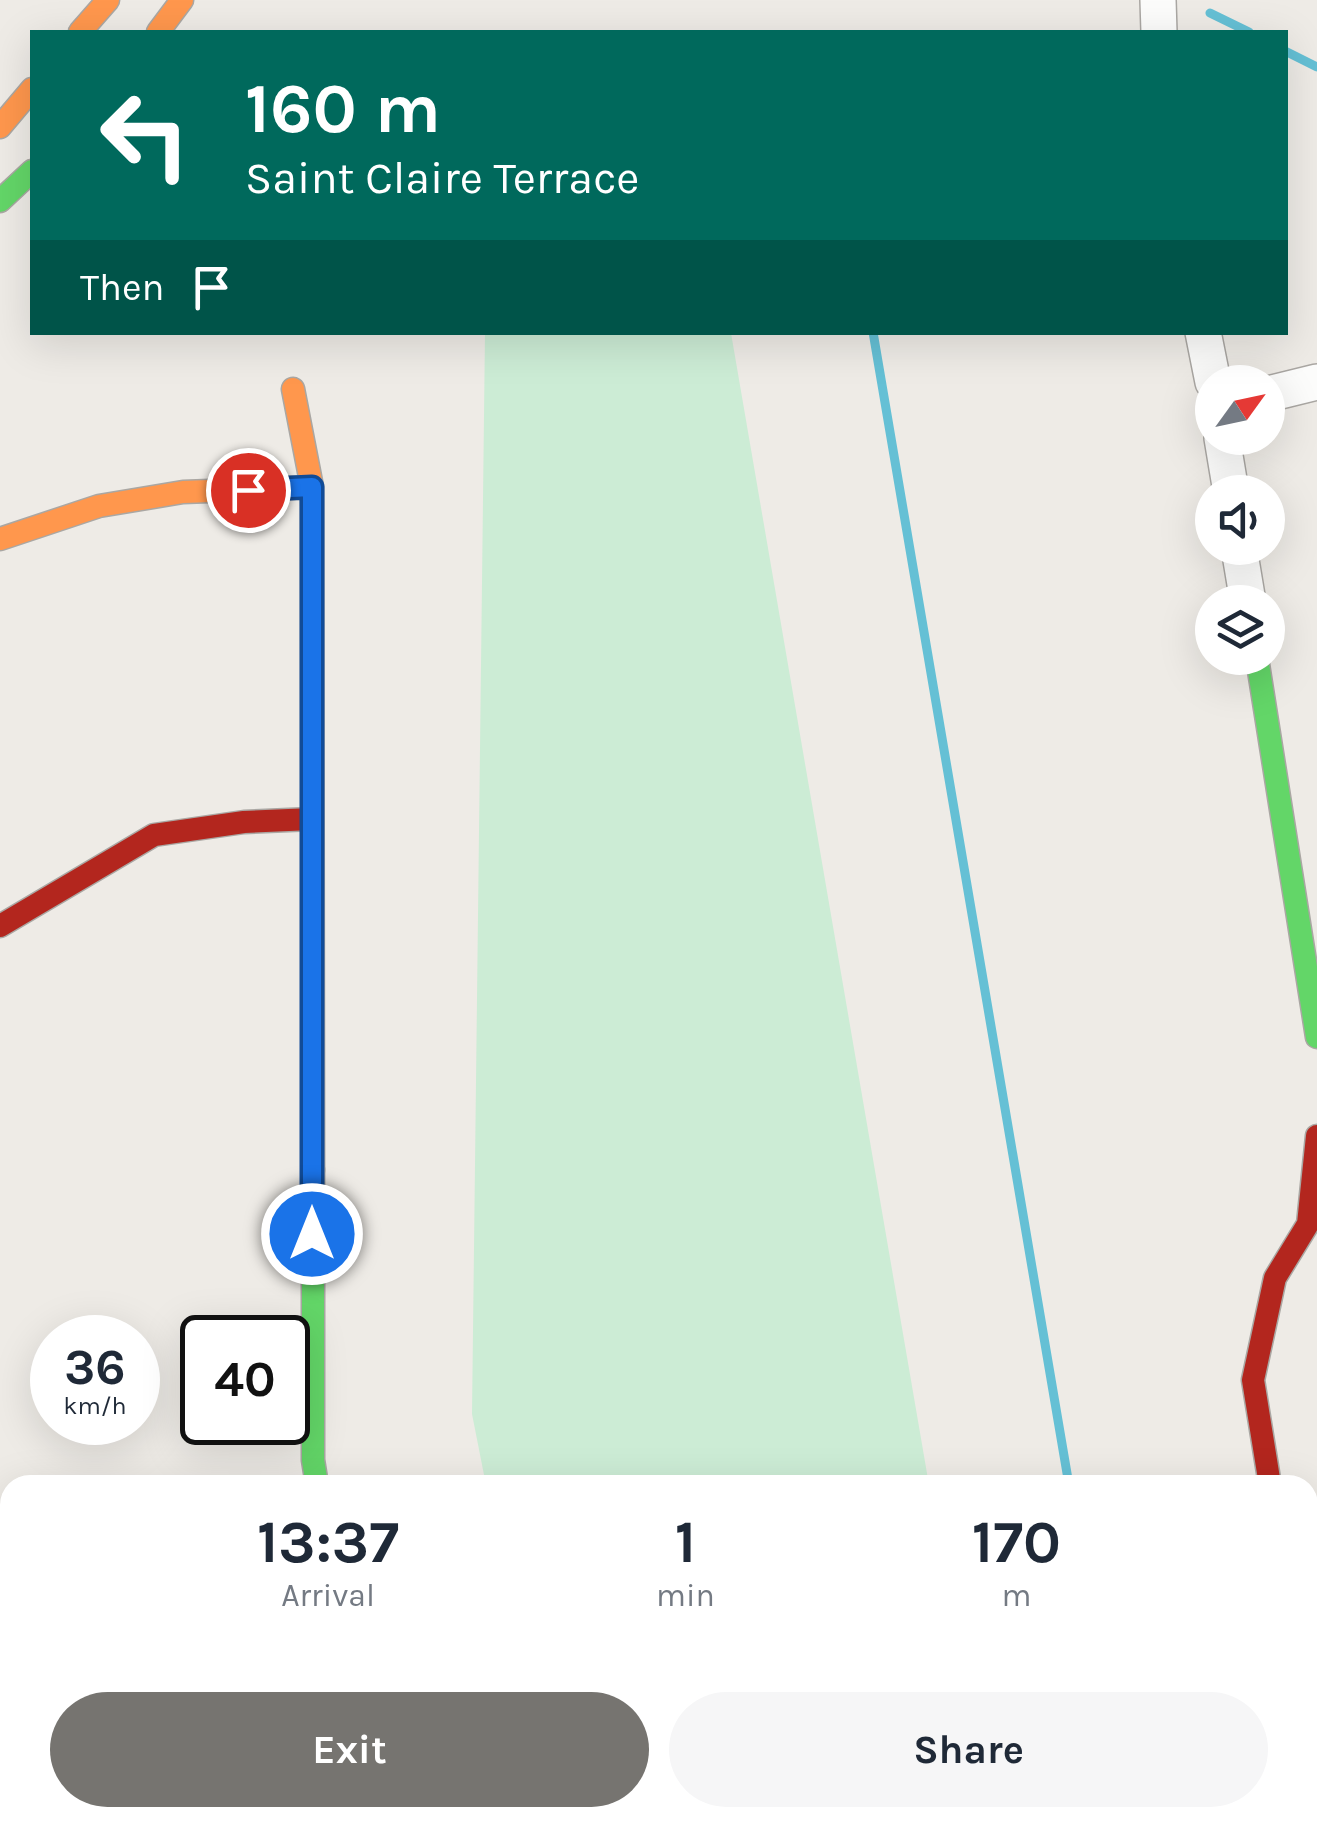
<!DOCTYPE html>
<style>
body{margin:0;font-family:Karla,sans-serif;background:#f6f6f7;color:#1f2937;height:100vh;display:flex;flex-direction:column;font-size:38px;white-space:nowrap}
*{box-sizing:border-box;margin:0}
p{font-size:32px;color:#747a83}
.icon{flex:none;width:55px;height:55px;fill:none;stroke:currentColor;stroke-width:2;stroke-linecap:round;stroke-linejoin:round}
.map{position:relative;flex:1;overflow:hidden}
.panel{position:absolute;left:0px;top:1475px;width:1318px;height:352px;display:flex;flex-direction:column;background:#fff;border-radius:30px 30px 0 0;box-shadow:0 10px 40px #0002}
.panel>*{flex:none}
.hud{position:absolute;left:30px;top:30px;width:1258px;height:305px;border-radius:0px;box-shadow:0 10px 40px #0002;background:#00695c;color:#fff;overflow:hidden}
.needle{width:65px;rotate:57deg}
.tools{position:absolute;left:1195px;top:365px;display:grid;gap:20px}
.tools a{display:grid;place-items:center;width:90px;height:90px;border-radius:50%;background:#fff;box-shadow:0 10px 40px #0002;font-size:50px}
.speed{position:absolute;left:30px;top:1315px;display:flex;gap:20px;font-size:50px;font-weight:700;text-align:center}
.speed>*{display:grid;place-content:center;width:130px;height:130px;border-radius:50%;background:#fff;box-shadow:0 10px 40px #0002;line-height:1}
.speed small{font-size:25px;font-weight:400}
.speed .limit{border:5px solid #111;border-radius:15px;background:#fff;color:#111}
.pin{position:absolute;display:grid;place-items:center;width:85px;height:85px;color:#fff;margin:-42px;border:5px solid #fff;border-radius:50%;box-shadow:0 2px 10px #0007}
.me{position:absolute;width:110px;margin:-55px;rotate:0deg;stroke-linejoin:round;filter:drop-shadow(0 0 8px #0008)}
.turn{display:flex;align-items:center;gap:35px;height:210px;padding:0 50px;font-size:45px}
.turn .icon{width:130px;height:130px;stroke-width:2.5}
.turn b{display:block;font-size:70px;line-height:85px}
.then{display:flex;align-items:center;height:95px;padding:0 50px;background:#0003;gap:20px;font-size:38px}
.eta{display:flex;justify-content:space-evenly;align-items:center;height:170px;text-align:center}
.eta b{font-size:60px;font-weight:700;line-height:70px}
.button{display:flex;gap:20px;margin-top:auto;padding:20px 50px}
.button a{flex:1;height:115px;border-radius:60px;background:#767470;color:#fff;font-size:40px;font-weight:700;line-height:115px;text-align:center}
.button a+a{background:#f6f6f7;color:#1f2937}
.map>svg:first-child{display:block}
</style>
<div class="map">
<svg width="1317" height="1827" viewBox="0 0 1317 1827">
<rect width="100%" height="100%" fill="#eeebe6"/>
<!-- green -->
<path fill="#ccecd5" d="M 485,333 L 731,333 L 929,1485 L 486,1485 L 472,1414 Z
M 551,1818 L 986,1818 L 988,1827 L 552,1827 Z"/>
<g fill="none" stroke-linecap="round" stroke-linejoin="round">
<!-- stream -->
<path stroke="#65c0d5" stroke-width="9" d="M 1210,13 L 1249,32
M 1285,51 L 1317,67
M 873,332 L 1069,1485
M 1125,1818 L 1127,1827"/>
<!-- street casing -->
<g stroke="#aaa7a3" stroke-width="38">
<path id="street" d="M 1158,0 L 1159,32
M 1203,332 L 1213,382
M 1268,394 L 1317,382
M 1222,438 L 1231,492
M 1239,548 L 1248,602
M 0,1538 L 10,1583
M 1308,1721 L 1317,1781
M 62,1818 L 64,1827
M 383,1818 L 385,1827
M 199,1827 L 245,1818"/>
</g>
<!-- fast casing -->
<g stroke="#aaa7a3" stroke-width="25">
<path id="fast" d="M 0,201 L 32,171
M 1257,658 L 1317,1037
M 313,1170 L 313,1460 L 317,1485"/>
</g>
<!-- slow casing -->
<g stroke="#aaa7a3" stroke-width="25">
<path id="slow" d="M 80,32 L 108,0
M 158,32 L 182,0
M 0,127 L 32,89
M 293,389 L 312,487 L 313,1170
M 0,539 L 99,506 L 183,492 L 312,487"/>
</g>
<!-- jam casing -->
<g stroke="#aaa7a3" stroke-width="25">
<path id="jam" d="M 0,926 L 154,835 L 244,822 L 312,819
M 1270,1485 L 1253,1380 L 1275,1278 L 1308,1224 L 1317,1136"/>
</g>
<!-- street -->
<use href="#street" stroke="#fcfcfb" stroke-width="35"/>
<!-- fast -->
<use href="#fast" stroke="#63d668" stroke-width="22"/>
<!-- slow -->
<use href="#slow" stroke="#ff974d" stroke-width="22"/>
<!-- jam -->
<use href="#jam" stroke="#b3261e" stroke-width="22"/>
</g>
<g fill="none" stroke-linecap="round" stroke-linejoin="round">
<!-- route casing -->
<g stroke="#114b97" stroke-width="25">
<path id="route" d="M 248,490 L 312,487 L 312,1234"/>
</g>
<!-- route -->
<use href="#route" stroke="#1a73e8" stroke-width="18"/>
</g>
</svg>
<div class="tools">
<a><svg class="needle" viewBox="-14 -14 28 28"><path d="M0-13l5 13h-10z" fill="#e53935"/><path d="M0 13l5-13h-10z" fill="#747a83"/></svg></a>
<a><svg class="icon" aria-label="sound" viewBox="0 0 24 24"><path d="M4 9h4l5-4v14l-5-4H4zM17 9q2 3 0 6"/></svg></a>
<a><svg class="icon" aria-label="layers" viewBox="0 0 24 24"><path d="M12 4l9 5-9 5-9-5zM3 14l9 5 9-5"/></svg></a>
</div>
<div class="speed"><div>36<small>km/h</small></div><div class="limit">40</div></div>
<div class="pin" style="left:248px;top:490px;background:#d93025"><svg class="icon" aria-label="arrive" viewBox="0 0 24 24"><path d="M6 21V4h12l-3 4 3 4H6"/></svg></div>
<svg class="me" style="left:312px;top:1234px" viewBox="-20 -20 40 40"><circle r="17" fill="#1a73e8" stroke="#fff" stroke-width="3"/><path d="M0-11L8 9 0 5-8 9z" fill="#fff"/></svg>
<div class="hud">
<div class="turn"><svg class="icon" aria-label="left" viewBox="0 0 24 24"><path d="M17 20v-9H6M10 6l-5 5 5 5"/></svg><div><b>160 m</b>Saint Claire Terrace</div></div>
<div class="then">Then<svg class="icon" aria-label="arrive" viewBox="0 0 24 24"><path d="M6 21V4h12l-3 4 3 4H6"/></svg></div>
</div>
<section class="panel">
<div class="eta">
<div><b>13:37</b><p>Arrival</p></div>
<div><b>1</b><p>min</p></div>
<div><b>170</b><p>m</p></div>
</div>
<div class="button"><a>Exit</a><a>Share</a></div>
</section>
</div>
